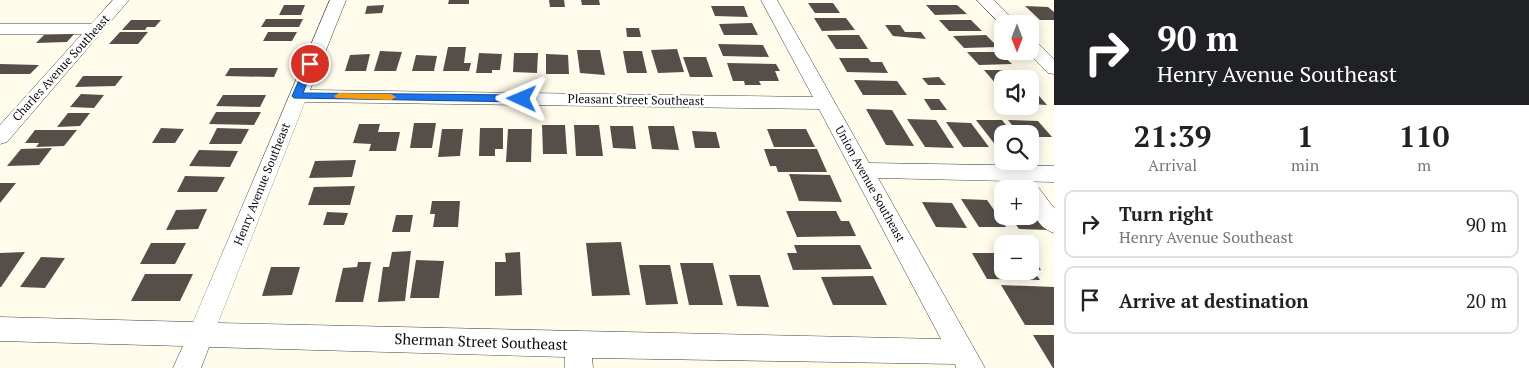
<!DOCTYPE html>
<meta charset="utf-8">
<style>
body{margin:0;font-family:"PT Serif",serif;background:#f2f2f2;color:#222;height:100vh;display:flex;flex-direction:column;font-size:19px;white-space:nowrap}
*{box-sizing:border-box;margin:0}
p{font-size:16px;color:#767676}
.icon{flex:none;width:28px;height:28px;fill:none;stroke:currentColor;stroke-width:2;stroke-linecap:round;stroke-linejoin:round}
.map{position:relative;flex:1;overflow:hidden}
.panel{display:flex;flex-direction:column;background:#fff;width:475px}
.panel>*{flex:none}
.hud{background:#202124;color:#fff;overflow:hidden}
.needle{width:32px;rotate:180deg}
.controls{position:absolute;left:994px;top:15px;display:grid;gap:10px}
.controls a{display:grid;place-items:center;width:45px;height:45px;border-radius:10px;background:#fff;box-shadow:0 2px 12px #0003;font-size:25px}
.pin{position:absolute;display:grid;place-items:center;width:42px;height:42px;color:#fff;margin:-21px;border:2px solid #fff;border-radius:50%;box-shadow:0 1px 5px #0007}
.me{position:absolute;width:55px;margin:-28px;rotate:271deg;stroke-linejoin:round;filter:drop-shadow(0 0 4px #0008)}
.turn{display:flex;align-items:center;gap:18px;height:105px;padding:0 20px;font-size:22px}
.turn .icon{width:65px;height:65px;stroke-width:2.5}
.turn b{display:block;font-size:35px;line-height:42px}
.eta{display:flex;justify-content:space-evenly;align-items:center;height:85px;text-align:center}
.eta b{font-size:30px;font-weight:700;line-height:35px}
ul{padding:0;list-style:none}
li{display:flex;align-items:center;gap:15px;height:68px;margin:0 10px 8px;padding:0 10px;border:2px solid #e0e0e0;border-radius:10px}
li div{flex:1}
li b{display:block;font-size:19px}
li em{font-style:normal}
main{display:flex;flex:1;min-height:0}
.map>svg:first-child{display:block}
</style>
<main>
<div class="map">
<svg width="1054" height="368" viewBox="0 0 1054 368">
<rect width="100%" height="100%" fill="#fffcec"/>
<!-- building -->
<path fill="#564e48" d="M 449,0 L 469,0 L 469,4 L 448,4 Z
M 549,0 L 564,0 L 565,7 L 550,7 Z
M 581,0 L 599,0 L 600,5 L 582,5 Z
M 808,3 L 833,3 L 840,13 L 815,13 Z
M 284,5 L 305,5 L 301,15 L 279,15 Z
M 384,5 L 382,13 L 365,14 L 367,6 Z
M 926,5 L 957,5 L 967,14 L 935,15 Z
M 711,6 L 744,6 L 748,17 L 715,16 Z
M 1025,6 L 1048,7 L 1054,12 L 1054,20 L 1040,20 Z
M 814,18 L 846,18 L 855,30 L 822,31 Z
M 266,19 L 303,19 L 299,27 L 261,27 Z
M 131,20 L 161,20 L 155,27 L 147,27 L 145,30 L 122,30 Z
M 939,20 L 971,20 L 982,31 L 949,31 Z
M 752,23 L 758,35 L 724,35 L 719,24 Z
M 885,25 L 900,25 L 905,32 L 921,32 L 926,39 L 893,36 Z
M 626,28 L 639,28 L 641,37 L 627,37 Z
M 120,32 L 148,32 L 138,44 L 109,44 Z
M 268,32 L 297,32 L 292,41 L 263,41 Z
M 74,34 L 67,42 L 36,43 L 44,35 Z
M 827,35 L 859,35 L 868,49 L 836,49 Z
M 986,35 L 998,47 L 964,48 L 953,36 Z
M 718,44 L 763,45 L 769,57 L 723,56 Z
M 448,47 L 466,47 L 464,63 L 471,63 L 469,71 L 443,71 Z
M 677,49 L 684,72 L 658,73 L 651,50 Z
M 577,50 L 600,50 L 605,75 L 580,73 Z
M 380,51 L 402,52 L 396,71 L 374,71 Z
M 623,51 L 642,51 L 647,73 L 627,73 Z
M 967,52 L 999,52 L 1012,64 L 979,65 Z
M 479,53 L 502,54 L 500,70 L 492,70 L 492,73 L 476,73 Z
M 514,53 L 538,53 L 537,73 L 513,72 Z
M 370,54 L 366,71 L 345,71 L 350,55 Z
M 546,54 L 568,55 L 569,74 L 546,74 Z
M 416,55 L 437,56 L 434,71 L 412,71 Z
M 683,57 L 706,57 L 713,77 L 690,77 Z
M 839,58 L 868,58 L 871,62 L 882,62 L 888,73 L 847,72 Z
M 727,63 L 776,64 L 780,71 L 775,71 L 779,81 L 759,81 L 761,85 L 745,85 L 744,81 L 733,81 Z
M 0,64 L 39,65 L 30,74 L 0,74 Z
M 230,68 L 278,68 L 274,77 L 225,76 Z
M 984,70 L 1019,70 L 1027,79 L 1002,79 L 1002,84 L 996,84 Z
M 83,76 L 123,76 L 115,86 L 75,87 Z
M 939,77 L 946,85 L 928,85 L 922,78 Z
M 854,80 L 897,81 L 907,95 L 863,95 Z
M 1030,89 L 1033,89 L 1047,105 L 1030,104 Z
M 81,94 L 104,95 L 94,108 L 70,107 Z
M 223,95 L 266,95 L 260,107 L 216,106 Z
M 924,99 L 939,99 L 947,110 L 931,110 Z
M 866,109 L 892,110 L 914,146 L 886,145 Z
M 216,112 L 261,112 L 254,125 L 209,124 Z
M 68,113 L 90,113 L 80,126 L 57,127 Z
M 907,119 L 936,120 L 954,148 L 925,147 Z
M 976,120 L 1002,120 L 1013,134 L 1002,134 L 1002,147 L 997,147 Z
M 1008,120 L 1038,121 L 1052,137 L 1030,137 L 1030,134 L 1019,134 Z
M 946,122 L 971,123 L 989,147 L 963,147 Z
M 414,123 L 436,123 L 432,148 L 410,148 Z
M 359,124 L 380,124 L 378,132 L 400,132 L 396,151 L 369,151 L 371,144 L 353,143 Z
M 542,125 L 565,125 L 567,154 L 543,154 Z
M 574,125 L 599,125 L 603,156 L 576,156 Z
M 610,126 L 633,126 L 636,149 L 613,148 Z
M 648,126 L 674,126 L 679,150 L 652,149 Z
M 161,128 L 184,129 L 175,143 L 152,143 Z
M 217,128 L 249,129 L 241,144 L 209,144 Z
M 480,128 L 503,128 L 503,149 L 495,149 L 495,156 L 479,156 Z
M 442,129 L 463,129 L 460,156 L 438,157 Z
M 508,129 L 532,129 L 531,162 L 506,162 Z
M 767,129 L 806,129 L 815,147 L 774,147 Z
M 35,130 L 77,130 L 64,146 L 36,147 L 39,143 L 25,143 Z
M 692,131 L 716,132 L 720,148 L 695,148 Z
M 52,148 L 39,165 L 7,166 L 21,149 Z
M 764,149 L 817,149 L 827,172 L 778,172 L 776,166 L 770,166 Z
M 199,150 L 238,151 L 230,167 L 189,166 Z
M 356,160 L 352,177 L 309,178 L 315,161 Z
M 789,174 L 830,175 L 842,202 L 799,201 Z
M 185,176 L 225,177 L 217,192 L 177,192 Z
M 0,183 L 16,183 L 0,203 Z
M 355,186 L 350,205 L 308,205 L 314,187 Z
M 961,199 L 987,200 L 1006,227 L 979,227 Z
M 432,201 L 460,201 L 458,227 L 433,227 L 435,214 L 430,214 Z
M 922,202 L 952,203 L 967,228 L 936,227 Z
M 1030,205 L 1049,230 L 1019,229 L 1010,216 L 1030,216 Z
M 207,209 L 198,229 L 166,230 L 176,210 Z
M 786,211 L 836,211 L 841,221 L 849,221 L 856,236 L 797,237 Z
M 327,212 L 348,213 L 344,225 L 323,225 Z
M 396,215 L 413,215 L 410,232 L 392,232 Z
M 621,242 L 630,295 L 592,296 L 586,243 Z
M 151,243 L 186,243 L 175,264 L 140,264 Z
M 794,245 L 860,245 L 872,269 L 793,270 L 787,253 L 797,253 Z
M 411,251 L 405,301 L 378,302 L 383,267 L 389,267 L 392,252 Z
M 25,252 L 1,287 L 0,287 L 0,253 Z
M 520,252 L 522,295 L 495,296 L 495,262 L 506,262 L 505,253 Z
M 972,253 L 1002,253 L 1002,271 L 1030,271 L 1030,259 L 1034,259 L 1041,270 L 1033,270 L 1040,280 L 987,279 Z
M 41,257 L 65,258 L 45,288 L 20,287 Z
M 416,260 L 444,261 L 439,298 L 410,298 Z
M 358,262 L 371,262 L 363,302 L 335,302 L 343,268 L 357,267 Z
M 680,263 L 713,263 L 723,305 L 689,305 Z
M 639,265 L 670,265 L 678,304 L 646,305 Z
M 271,267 L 300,267 L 292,295 L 262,296 Z
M 145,274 L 193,274 L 180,301 L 131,301 Z
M 729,275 L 760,275 L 769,307 L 737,306 Z
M 873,276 L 887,305 L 833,305 L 821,277 Z
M 1001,285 L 1054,287 L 1054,325 L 1025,325 Z
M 1033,335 L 1054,335 L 1054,368 L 1053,368 Z"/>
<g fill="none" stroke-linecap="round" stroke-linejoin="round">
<!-- minor casing -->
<g stroke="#3f3f3f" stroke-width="1">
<path id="minor" d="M 113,0 L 129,0 L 7,142 L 0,144 L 0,125 L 82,34 L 0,34 L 0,24 L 91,24 Z
M 330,0 L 346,0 L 310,90 L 813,97 L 761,0 L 777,0 L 869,163 L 1054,166 L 1054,182 L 878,178 L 985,368 L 956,368 L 955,364 L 592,358 L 593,368 L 565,368 L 565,357 L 209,347 L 201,368 L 173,368 L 183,346 L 0,341 L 0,317 L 193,322 ZM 305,102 L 819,109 L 941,339 L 218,323 Z
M 977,0 L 994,0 L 1017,24 L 1002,24 L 1002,26 Z
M 1030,40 L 1036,41 L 1054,59 L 1054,74 L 1048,73 L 1027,51 L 1030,51 Z
M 1030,185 L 1038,187 L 1054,208 L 1054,233 C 1034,226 1030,207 1030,189 L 1022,189 Z"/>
</g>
<!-- minor -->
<use href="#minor" fill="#fff" fill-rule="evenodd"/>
</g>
<!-- route -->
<path fill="#1a73e8" stroke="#114b97" d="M 307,62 L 315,64 L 303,93 L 522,95 L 527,99 L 522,102 L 294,98 L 292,96 Z"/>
<!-- slow -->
<path fill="#f59e0b" d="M 339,93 L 391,94 L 396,97 L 391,100 L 336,98 L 334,96 Z"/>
<g text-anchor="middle" stroke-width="5" stroke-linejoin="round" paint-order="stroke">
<!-- street labels -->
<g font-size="12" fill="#0c0c0c" stroke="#fff">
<text transform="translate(61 68) rotate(-48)" y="4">Charles Avenue Southeast</text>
<text transform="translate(636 100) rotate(1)" y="4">Pleasant Street Southeast</text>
<text transform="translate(262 184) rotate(-68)" y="4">Henry Avenue Southeast</text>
<text transform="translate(870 184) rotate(61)" y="4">Union Avenue Southeast</text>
</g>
<!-- near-street labels -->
<g font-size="15" fill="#0c0c0c" stroke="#fff">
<text transform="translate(481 342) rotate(2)" y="5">Sherman Street Southeast</text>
</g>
</g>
</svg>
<div class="controls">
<a><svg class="needle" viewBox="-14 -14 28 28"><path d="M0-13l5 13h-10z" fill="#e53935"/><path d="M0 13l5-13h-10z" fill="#767676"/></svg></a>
<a><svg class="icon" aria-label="sound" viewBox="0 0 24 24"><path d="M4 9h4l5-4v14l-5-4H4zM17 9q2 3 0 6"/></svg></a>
<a><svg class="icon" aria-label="search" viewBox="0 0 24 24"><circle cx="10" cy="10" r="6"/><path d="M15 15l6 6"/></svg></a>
<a>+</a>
<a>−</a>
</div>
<div class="pin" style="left:310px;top:64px;background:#d93025"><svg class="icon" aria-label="arrive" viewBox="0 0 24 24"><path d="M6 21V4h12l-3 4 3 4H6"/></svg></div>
<svg class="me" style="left:522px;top:99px" viewBox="-20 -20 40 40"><path d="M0-17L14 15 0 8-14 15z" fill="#1a73e8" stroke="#fff" stroke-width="4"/></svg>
</div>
<section class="panel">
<div class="hud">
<div class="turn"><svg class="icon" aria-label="right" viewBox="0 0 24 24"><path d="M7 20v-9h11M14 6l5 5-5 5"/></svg><div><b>90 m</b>Henry Avenue Southeast</div></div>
</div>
<div class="eta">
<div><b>21:39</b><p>Arrival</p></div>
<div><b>1</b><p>min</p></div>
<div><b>110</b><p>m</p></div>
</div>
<ul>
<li><svg class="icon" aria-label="right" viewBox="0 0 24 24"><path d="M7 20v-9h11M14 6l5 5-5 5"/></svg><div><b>Turn right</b><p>Henry Avenue Southeast</p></div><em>90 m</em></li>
<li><svg class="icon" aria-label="arrive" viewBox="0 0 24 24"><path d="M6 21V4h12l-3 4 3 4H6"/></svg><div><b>Arrive at destination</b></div><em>20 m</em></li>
</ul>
</section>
</main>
